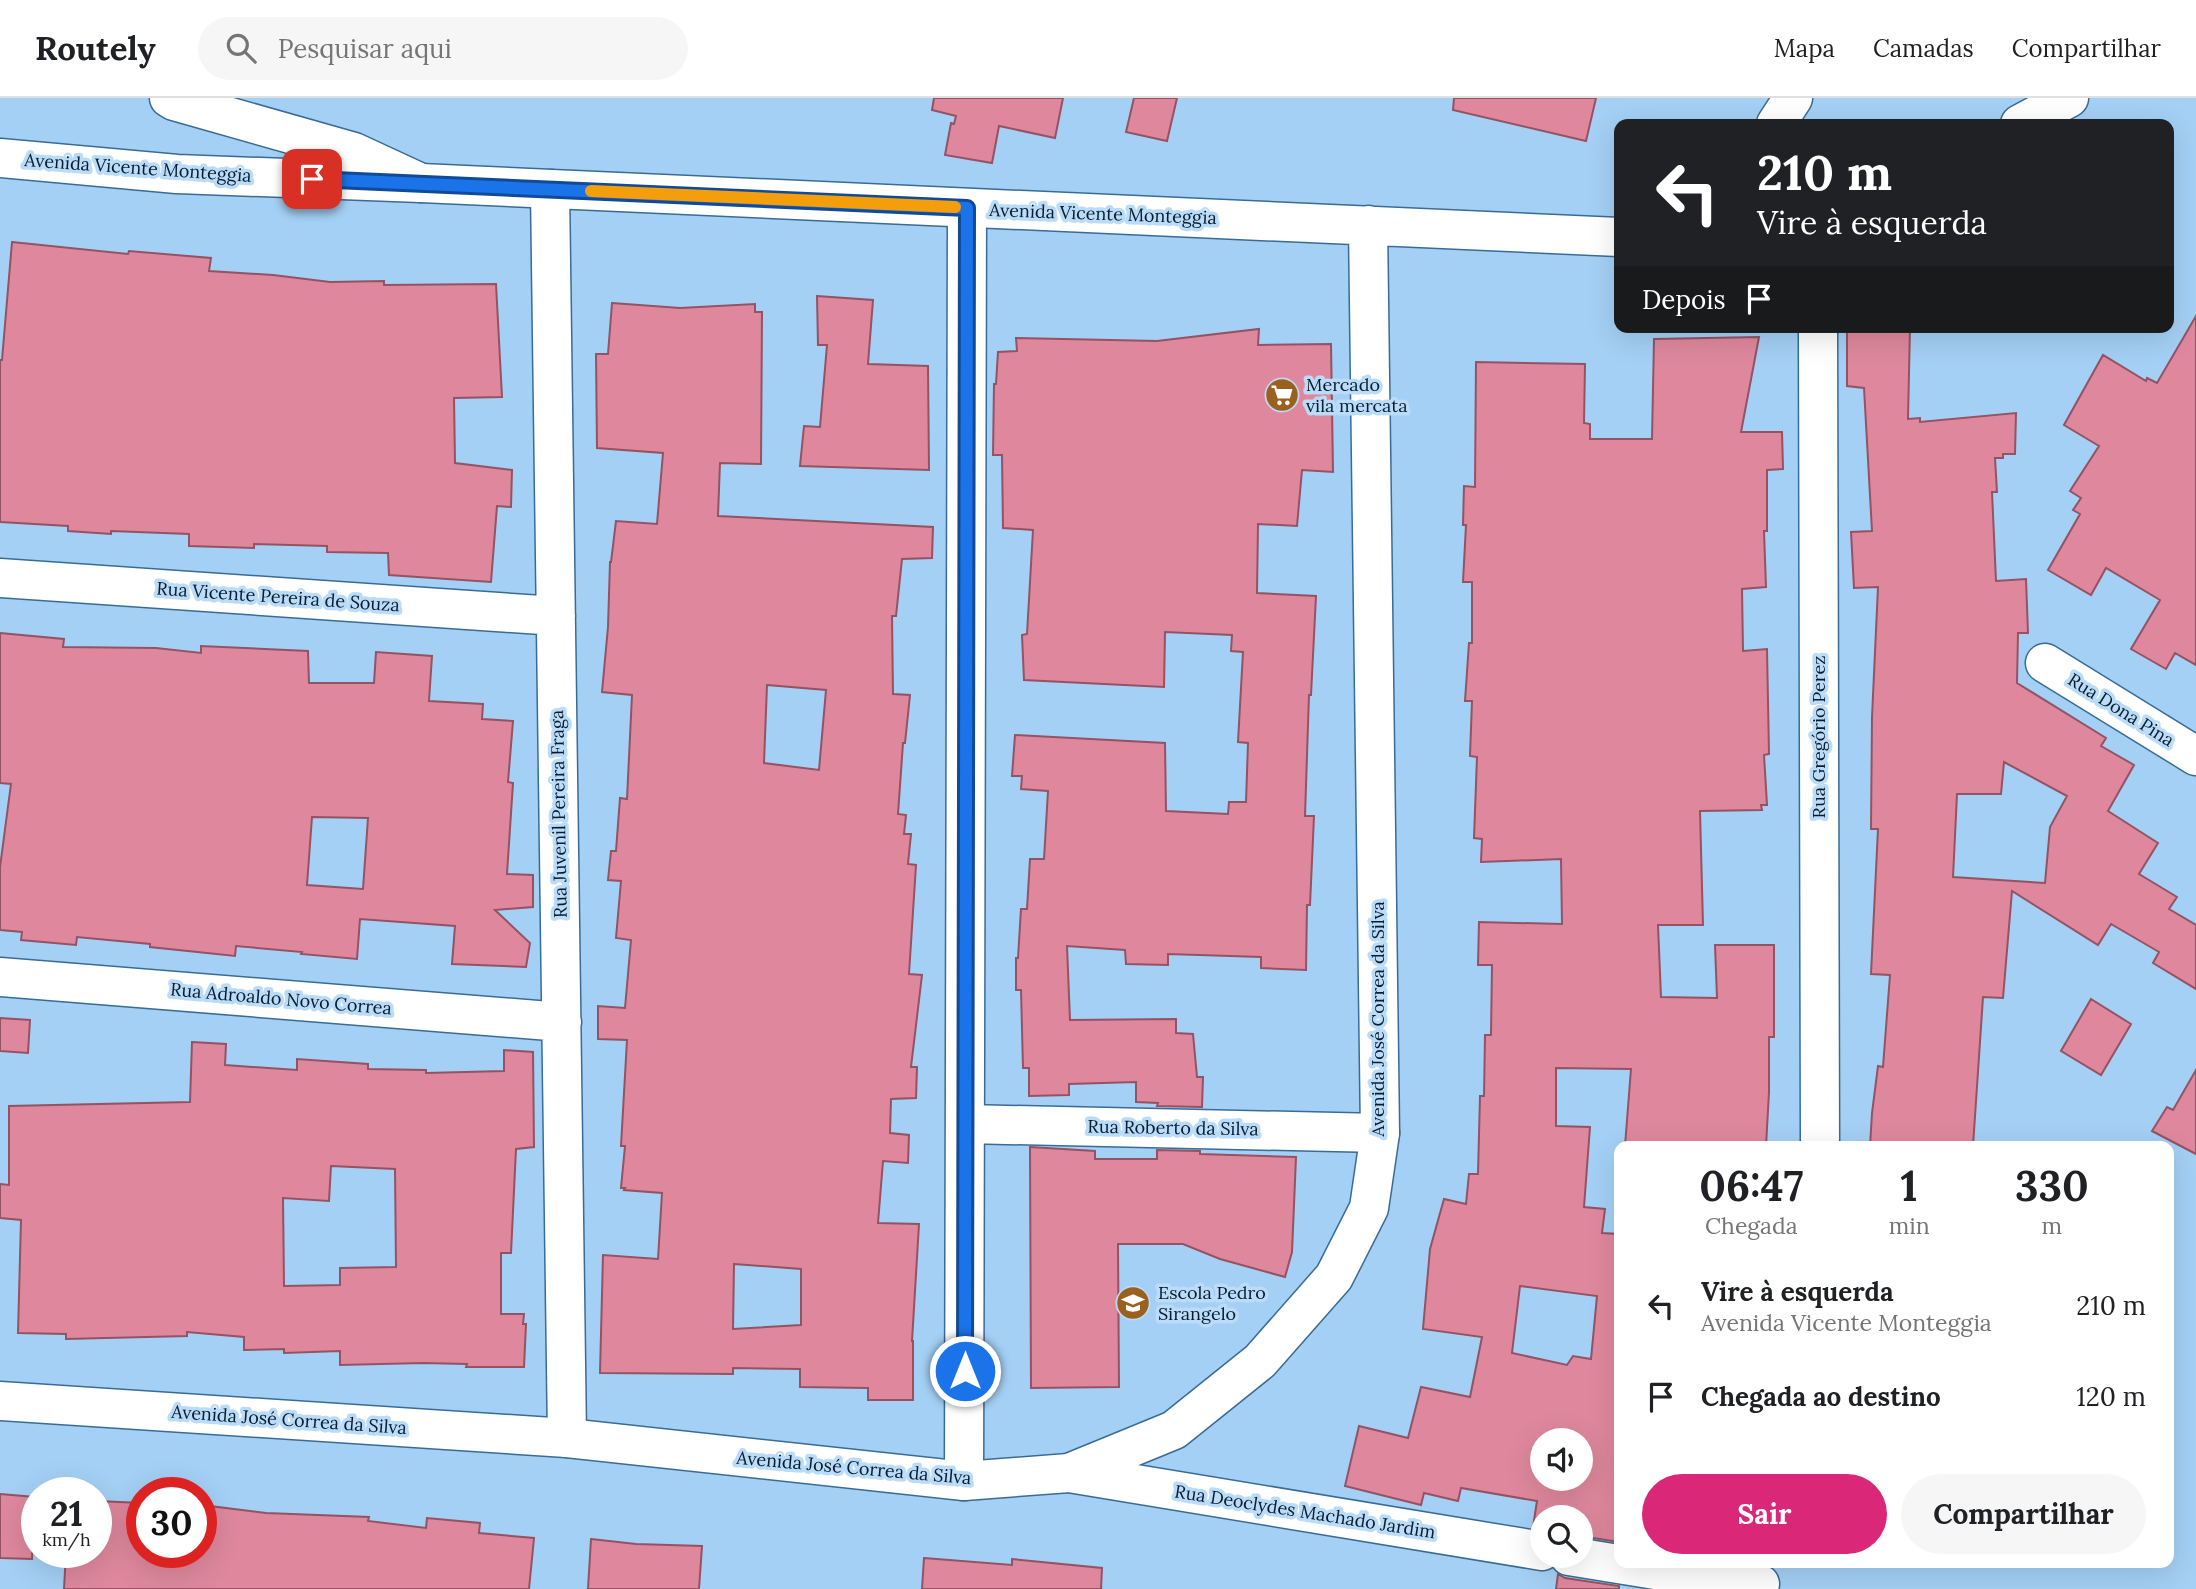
<!DOCTYPE html>
<html lang="pt">
<meta charset="utf-8">
<style>
body{margin:0;font-family:Lora,serif;background:#f6f6f6;color:#202124;height:100vh;display:flex;flex-direction:column;font-size:26px;white-space:nowrap}
*{box-sizing:border-box;margin:0}
p{font-size:23px;color:#757577}
.icon{flex:none;width:38px;height:38px;fill:none;stroke:currentColor;stroke-width:2;stroke-linecap:round;stroke-linejoin:round}
.map{position:relative;flex:1;overflow:hidden}
.details{position:absolute;left:1614px;top:1043px;width:560px;height:427px;display:flex;flex-direction:column;background:#fff;border-radius:14px;box-shadow:0 7px 28px #0002}
.details>*{flex:none}
.hud{position:absolute;left:1614px;top:21px;width:560px;height:214px;border-radius:14px;box-shadow:0 7px 28px #0002;background:#202124;color:#fff;overflow:hidden}
.tools{position:absolute;left:1530px;top:1330px;display:grid;gap:14px}
.tools a{display:grid;place-items:center;width:63px;height:63px;border-radius:50%;background:#fff;box-shadow:0 7px 28px #0002;font-size:35px}
.speed{position:absolute;left:21px;top:1379px;display:flex;gap:14px;font-size:35px;font-weight:700;text-align:center}
.speed>*{display:grid;place-content:center;width:91px;height:91px;border-radius:50%;background:#fff;box-shadow:0 7px 28px #0002;line-height:1}
.speed small{font-size:18px;font-weight:400}
.speed .limit{border:10px solid #d22;background:#fff;color:#111}
.pin{position:absolute;display:grid;place-items:center;width:60px;height:60px;color:#fff;margin:-30px;border-radius:14px;box-shadow:0 4px 10px #0006}
.me{position:absolute;width:77px;margin:-38px;rotate:0deg;stroke-linejoin:round;filter:drop-shadow(0 0 5px #0008)}
.turn{display:flex;align-items:center;gap:24px;height:147px;padding:0 28px;font-size:32px}
.turn .icon{width:91px;height:91px;stroke-width:2.5}
.turn b{display:block;font-size:49px;line-height:60px}
.then{display:flex;align-items:center;height:66px;padding:0 28px;background:#0003;gap:14px;font-size:26px}
.eta{display:flex;justify-content:space-evenly;align-items:center;height:119px;text-align:center}
.eta b{font-size:42px;font-weight:800;line-height:49px}
.cta{display:flex;gap:14px;margin-top:auto;padding:14px 28px}
.cta a{flex:1;height:80px;border-radius:42px;background:#db2777;color:#fff;font-size:28px;font-weight:800;line-height:80px;text-align:center}
.cta a+a{background:#f6f6f6;color:#202124}
ul{padding:0;list-style:none}
li{display:flex;align-items:center;gap:21px;height:91px;padding:0 28px}
li div{flex:1}
li b{display:block;font-size:26px}
li em{font-style:normal}
header{display:flex;align-items:center;gap:42px;box-sizing:border-box;height:98px;padding:0 35px;background:#fff;border-bottom:2px solid #e0e0e0}
header strong{font-size:33px}
nav{display:flex;gap:38px;margin-inline-start:auto;font-size:24px}
.search{width:490px;height:63px;background:#f6f6f6;display:flex;align-items:center;gap:18px;box-sizing:border-box;padding:0 24px;border-radius:38px;color:#757577;font-size:26px}
.map>svg:first-child{display:block}
</style>
<header>
<strong>Routely</strong>
<div class="search"><svg class="icon" aria-label="search" viewBox="0 0 24 24"><circle cx="10" cy="10" r="6"/><path d="M15 15l6 6"/></svg>Pesquisar aqui</div>
<nav><a>Mapa</a><a>Camadas</a><a>Compartilhar</a></nav>
</header>
<div class="map">
<svg width="2196" height="1491" viewBox="0 0 2196 1491">
<rect width="100%" height="100%" fill="#a4d0f5"/>
<!-- building -->
<path fill="#df889d" stroke="#935363" stroke-width="2" fill-rule="evenodd" d="M 934,0 L 1063,0 L 1055,40 L 999,28 L 992,65 L 945,57 L 951,25 L 954,26 L 956,18 L 932,12 Z
M 1134,0 L 1177,0 L 1167,43 L 1126,34 Z
M 1454,0 L 1596,0 L 1586,43 L 1453,12 Z
M 12,144 L 128,156 L 129,153 L 211,160 L 209,173 L 273,177 L 330,184 L 384,183 L 384,187 L 496,186 L 502,299 L 454,300 L 455,365 L 512,372 L 511,409 L 497,408 L 491,484 L 389,477 L 388,455 L 327,454 L 327,448 L 254,446 L 254,450 L 189,448 L 189,436 L 111,433 L 111,436 L 68,433 L 68,428 L 0,424 L 0,262 L 2,262 Z
M 817,198 L 873,202 L 868,266 L 928,268 L 929,372 L 800,368 L 804,328 L 820,329 L 827,247 L 818,247 Z
M 612,205 L 680,210 L 755,206 L 755,214 L 762,214 L 761,366 L 720,365 L 718,418 L 933,429 L 932,460 L 902,461 L 896,518 L 892,518 L 893,596 L 910,597 L 905,645 L 903,645 L 898,716 L 906,717 L 904,736 L 911,736 L 908,766 L 916,767 L 909,876 L 922,877 L 911,969 L 917,969 L 916,1000 L 891,1001 L 890,1035 L 909,1037 L 908,1065 L 883,1063 L 878,1125 L 919,1126 L 912,1243 L 913,1243 L 913,1302 L 868,1302 L 868,1290 L 800,1289 L 800,1271 L 733,1270 L 733,1276 L 600,1275 L 603,1157 L 658,1161 L 662,1095 L 624,1092 L 625,1090 L 621,1090 L 625,1048 L 621,1048 L 627,942 L 598,941 L 598,908 L 625,910 L 631,842 L 616,840 L 621,783 L 608,782 L 611,753 L 616,753 L 620,700 L 627,701 L 632,597 L 602,594 L 608,529 L 610,464 L 611,464 L 616,423 L 657,426 L 663,355 L 597,350 L 596,256 L 608,256 ZM 767,587 L 826,592 L 819,672 L 764,665 ZM 734,1166 L 801,1171 L 801,1227 L 733,1231 Z
M 2196,218 L 2196,567 L 2175,555 L 2166,571 L 2131,551 L 2160,502 L 2106,470 L 2091,497 L 2048,472 L 2080,416 L 2073,412 L 2081,400 L 2070,393 L 2099,348 L 2064,327 L 2103,257 L 2146,283 L 2147,280 L 2157,285 Z
M 1847,229 L 1910,229 L 1908,321 L 1920,320 L 1920,324 L 2016,315 L 2015,356 L 2003,356 L 2003,360 L 1995,360 L 1997,394 L 1992,394 L 1996,483 L 2026,481 L 2028,535 L 2018,535 L 2017,585 L 2106,640 L 2101,648 L 2134,667 L 2108,713 L 2158,745 L 2139,776 L 2177,799 L 2169,811 L 2196,827 L 2196,891 L 2153,865 L 2159,854 L 2111,826 L 2098,847 L 2012,793 L 2003,900 L 1983,899 L 1973,1048 L 1870,1048 L 1872,1015 L 1878,968 L 1883,969 L 1890,877 L 1871,876 L 1878,731 L 1871,731 L 1872,619 L 1878,489 L 1854,490 L 1851,434 L 1872,433 L 1864,290 L 1847,288 ZM 2004,664 L 2067,698 L 2050,729 L 2045,785 L 1953,779 L 1957,696 L 2001,696 Z
M 1259,231 L 1258,247 L 1331,246 L 1333,374 L 1302,372 L 1297,428 L 1258,426 L 1257,495 L 1316,498 L 1311,597 L 1309,597 L 1305,718 L 1314,718 L 1310,807 L 1307,807 L 1306,872 L 1261,870 L 1261,859 L 1168,856 L 1168,867 L 1126,866 L 1125,852 L 1067,848 L 1070,922 L 1176,921 L 1176,935 L 1193,936 L 1197,979 L 1203,979 L 1202,1009 L 1157,1008 L 1158,1005 L 1136,1004 L 1136,984 L 1069,986 L 1069,997 L 1029,998 L 1029,970 L 1023,970 L 1021,892 L 1016,892 L 1016,860 L 1018,860 L 1021,811 L 1027,811 L 1030,761 L 1044,761 L 1048,693 L 1021,691 L 1022,678 L 1012,678 L 1015,637 L 1165,645 L 1166,713 L 1228,716 L 1229,704 L 1246,704 L 1248,645 L 1238,644 L 1243,554 L 1231,553 L 1232,537 L 1165,534 L 1164,589 L 1024,582 L 1022,537 L 1027,536 L 1033,432 L 1003,430 L 1002,357 L 993,357 L 994,286 L 996,286 L 998,254 L 1017,253 L 1016,240 L 1157,243 Z
M 1759,239 L 1741,334 L 1782,334 L 1783,371 L 1767,372 L 1767,433 L 1764,433 L 1766,489 L 1742,491 L 1743,553 L 1767,551 L 1769,656 L 1764,657 L 1767,707 L 1761,707 L 1762,712 L 1700,713 L 1703,827 L 1658,827 L 1661,899 L 1717,900 L 1715,847 L 1774,847 L 1774,939 L 1769,939 L 1769,994 L 1766,1048 L 1625,1048 L 1631,971 L 1556,970 L 1556,1028 L 1590,1029 L 1584,1109 L 1605,1111 L 1602,1135 L 1619,1136 L 1619,1444 L 1580,1438 L 1580,1419 L 1542,1419 L 1542,1431 L 1533,1429 L 1537,1403 L 1461,1390 L 1458,1403 L 1424,1395 L 1421,1407 L 1345,1388 L 1359,1328 L 1408,1340 L 1421,1289 L 1470,1299 L 1482,1239 L 1423,1231 L 1430,1151 L 1444,1101 L 1466,1106 L 1469,1076 L 1478,1076 L 1480,998 L 1484,998 L 1485,937 L 1491,937 L 1492,867 L 1478,867 L 1479,824 L 1562,826 L 1561,761 L 1481,764 L 1482,741 L 1474,740 L 1477,659 L 1470,658 L 1472,603 L 1465,603 L 1469,545 L 1472,545 L 1472,484 L 1463,484 L 1466,427 L 1463,427 L 1464,388 L 1475,389 L 1476,264 L 1585,266 L 1584,325 L 1590,326 L 1590,341 L 1652,341 L 1654,241 ZM 1520,1188 L 1597,1198 L 1591,1261 L 1573,1258 L 1567,1267 L 1512,1255 ZM 1542,1342 L 1580,1342 L 1580,1381 L 1542,1381 Z
M 0,535 L 64,541 L 63,549 L 156,550 L 201,555 L 201,548 L 308,553 L 309,585 L 374,585 L 376,554 L 432,558 L 429,603 L 483,606 L 482,621 L 513,623 L 508,684 L 513,685 L 507,776 L 533,777 L 533,809 L 495,812 L 530,845 L 526,869 L 452,866 L 455,828 L 360,821 L 357,861 L 301,856 L 302,854 L 236,848 L 235,858 L 150,849 L 150,846 L 77,839 L 76,847 L 21,842 L 22,834 L 0,832 L 0,769 L 11,686 L 0,685 ZM 312,719 L 368,720 L 363,791 L 307,787 Z
M 2091,901 L 2131,926 L 2101,977 L 2061,953 Z
M 0,920 L 30,922 L 28,955 L 0,953 Z
M 192,944 L 226,946 L 225,967 L 297,972 L 297,961 L 368,966 L 368,971 L 426,972 L 426,975 L 504,973 L 504,952 L 533,954 L 534,1049 L 516,1051 L 511,1155 L 501,1155 L 501,1216 L 524,1216 L 523,1226 L 526,1226 L 524,1269 L 466,1269 L 467,1266 L 423,1265 L 340,1267 L 340,1253 L 284,1255 L 284,1251 L 244,1252 L 244,1239 L 187,1234 L 187,1238 L 66,1241 L 66,1236 L 18,1235 L 21,1122 L 0,1120 L 0,1086 L 9,1087 L 9,1008 L 190,1004 ZM 331,1068 L 395,1071 L 396,1169 L 340,1170 L 340,1187 L 284,1188 L 283,1100 L 329,1103 Z
M 2196,972 L 2196,1056 L 2152,1033 L 2167,1009 L 2173,1012 Z
M 1030,1049 L 1095,1053 L 1095,1061 L 1157,1061 L 1157,1052 L 1200,1053 L 1200,1056 L 1296,1059 L 1292,1154 L 1285,1179 L 1220,1161 L 1183,1146 L 1118,1146 L 1119,1289 L 1031,1290 Z
M 0,1396 L 35,1399 L 32,1461 L 0,1460 Z
M 96,1403 L 142,1405 L 142,1454 L 201,1454 L 201,1407 L 266,1415 L 369,1419 L 368,1423 L 426,1430 L 427,1420 L 480,1425 L 479,1435 L 534,1440 L 529,1491 L 64,1491 L 66,1454 L 96,1454 Z
M 591,1441 L 636,1446 L 702,1448 L 699,1491 L 588,1491 Z
M 924,1460 L 1012,1467 L 1012,1461 L 1102,1470 L 1101,1491 L 922,1491 Z
M 1558,1476 L 1565,1480 L 1619,1488 L 1619,1491 L 1556,1491 Z"/>
<g fill="none" stroke-linecap="round" stroke-linejoin="round">
<!-- street casing -->
<g stroke="#386c96" stroke-width="41">
<path id="street" d="M 169,0 L 174,3 L 354,54 L 421,85
M 1776,26 L 1793,0
M 550,91 L 567,1340
M 1818,229 L 1820,1048
M 0,480 L 556,518
M 2045,565 L 2196,658
M 0,879 L 562,924
M 965,1026 L 1380,1035
M 1069,1375 L 1542,1453
M 964,1383 L 967,110
M 1569,1458 L 1686,1477 L 1760,1486"/>
</g>
<!-- secondary casing -->
<g stroke="#386c96" stroke-width="41">
<path id="secondary" d="M 2020,26 L 2069,0
M 0,60 L 177,76 L 421,85 L 1619,139
M 0,1303 L 567,1340 L 964,1383 L 1069,1375 L 1174,1332 L 1260,1263 L 1334,1179 L 1369,1110 L 1380,1035 L 1368,127"/>
</g>
<!-- street -->
<use href="#street" stroke="#fff" stroke-width="38"/>
<!-- secondary -->
<use href="#secondary" stroke="#fff" stroke-width="38"/>
</g>
<g fill="none" stroke-linecap="round" stroke-linejoin="round">
<!-- route casing -->
<g stroke="#114b97" stroke-width="18">
<path id="route" d="M 312,81 L 967,110 L 965,1273"/>
</g>
<!-- route -->
<use href="#route" stroke="#1a73e8" stroke-width="12"/>
<!-- slow -->
<path stroke="#f59e0b" stroke-width="12" d="M 591,93 L 955,109"/>
</g>
<!-- icons -->
<defs>
<g id="supermarket-disc" transform="scale(1.75)"><circle r="9.5" fill="#9a601e" stroke="#bbdcf8"/><path d="M-6-5.5h2.5l.6 2H6L4.5 2H-2.5L-4.4-4H-6ZM-1.5 3.2a1.3 1.3 0 1 0 .1 0ZM3 3.2a1.3 1.3 0 1 0 .1 0Z" fill="#fff"/></g>
<g id="school-disc" transform="scale(1.75)"><circle r="9.5" fill="#9a601e" stroke="#bbdcf8"/><path d="M0-5L7-2L0 1L-7-2ZM-4 1L0 2.5L4 1V4Q0 6-4 4Z" fill="#fff"/></g>
</defs>
<g fill-rule="evenodd">
<use href="#supermarket-disc" x="1282" y="297"/>
<use href="#school-disc" x="1133" y="1205"/>
</g>
<g text-anchor="middle" stroke-width="7" stroke-linejoin="round" paint-order="stroke">
<!-- street labels -->
<g font-size="18" fill="#061d2e" stroke="#bbdcf8">
<text transform="translate(138 70) rotate(4)" y="6">Avenida Vicente Monteggia</text>
<text transform="translate(1103 116) rotate(2)" y="6">Avenida Vicente Monteggia</text>
<text transform="translate(278 499) rotate(4)" y="6">Rua Vicente Pereira de Souza</text>
<text transform="translate(2121 612) rotate(32)" y="6">Rua Dona Pina</text>
<text transform="translate(1819 639) rotate(-90)" y="6">Rua Gregório Perez</text>
<text transform="translate(559 716) rotate(-91)" y="6">Rua Juvenil Pereira Fraga</text>
<text transform="translate(281 901) rotate(5)" y="6">Rua Adroaldo Novo Correa</text>
<text transform="translate(1378 921) rotate(-90)" y="6">Avenida José Correa da Silva</text>
<text transform="translate(1173 1030) rotate(1)" y="6">Rua Roberto da Silva</text>
<text transform="translate(289 1322) rotate(4)" y="6">Avenida José Correa da Silva</text>
<text transform="translate(854 1370) rotate(5)" y="6">Avenida José Correa da Silva</text>
<text transform="translate(1305 1414) rotate(9)" y="6">Rua Deoclydes Machado Jardim</text>
</g>
<!-- poi labels -->
<g font-size="18" fill="#061d2e" stroke="#bbdcf8" text-anchor="start">
<text x="1306" y="293">Mercado<tspan x="1306" dy="21">vila mercata</tspan></text>
<text x="1158" y="1201">Escola Pedro<tspan x="1158" dy="21">Sirangelo</tspan></text>
</g>
</g>
</svg>
<div class="tools">
<a><svg class="icon" aria-label="sound" viewBox="0 0 24 24"><path d="M4 9h4l5-4v14l-5-4H4zM17 9q2 3 0 6"/></svg></a>
<a><svg class="icon" aria-label="search" viewBox="0 0 24 24"><circle cx="10" cy="10" r="6"/><path d="M15 15l6 6"/></svg></a>
</div>
<div class="speed"><div>21<small>km/h</small></div><div class="limit">30</div></div>
<div class="pin" style="left:312px;top:81px;background:#d93025"><svg class="icon" aria-label="arrive" viewBox="0 0 24 24"><path d="M6 21V4h12l-3 4 3 4H6"/></svg></div>
<svg class="me" style="left:965px;top:1273px" viewBox="-20 -20 40 40"><circle r="17" fill="#1a73e8" stroke="#fff" stroke-width="3"/><path d="M0-11L8 9 0 5-8 9z" fill="#fff"/></svg>
<div class="hud">
<div class="turn"><svg class="icon" aria-label="left" viewBox="0 0 24 24"><path d="M17 20v-9H6M10 6l-5 5 5 5"/></svg><div><b>210 m</b>Vire à esquerda</div></div>
<div class="then">Depois<svg class="icon" aria-label="arrive" viewBox="0 0 24 24"><path d="M6 21V4h12l-3 4 3 4H6"/></svg></div>
</div>
<section class="details">
<div class="eta">
<div><b>06:47</b><p>Chegada</p></div>
<div><b>1</b><p>min</p></div>
<div><b>330</b><p>m</p></div>
</div>
<ul>
<li><svg class="icon" aria-label="left" viewBox="0 0 24 24"><path d="M17 20v-9H6M10 6l-5 5 5 5"/></svg><div><b>Vire à esquerda</b><p>Avenida Vicente Monteggia</p></div><em>210 m</em></li>
<li><svg class="icon" aria-label="arrive" viewBox="0 0 24 24"><path d="M6 21V4h12l-3 4 3 4H6"/></svg><div><b>Chegada ao destino</b></div><em>120 m</em></li>
</ul>
<div class="cta"><a>Sair</a><a>Compartilhar</a></div>
</section>
</div>
